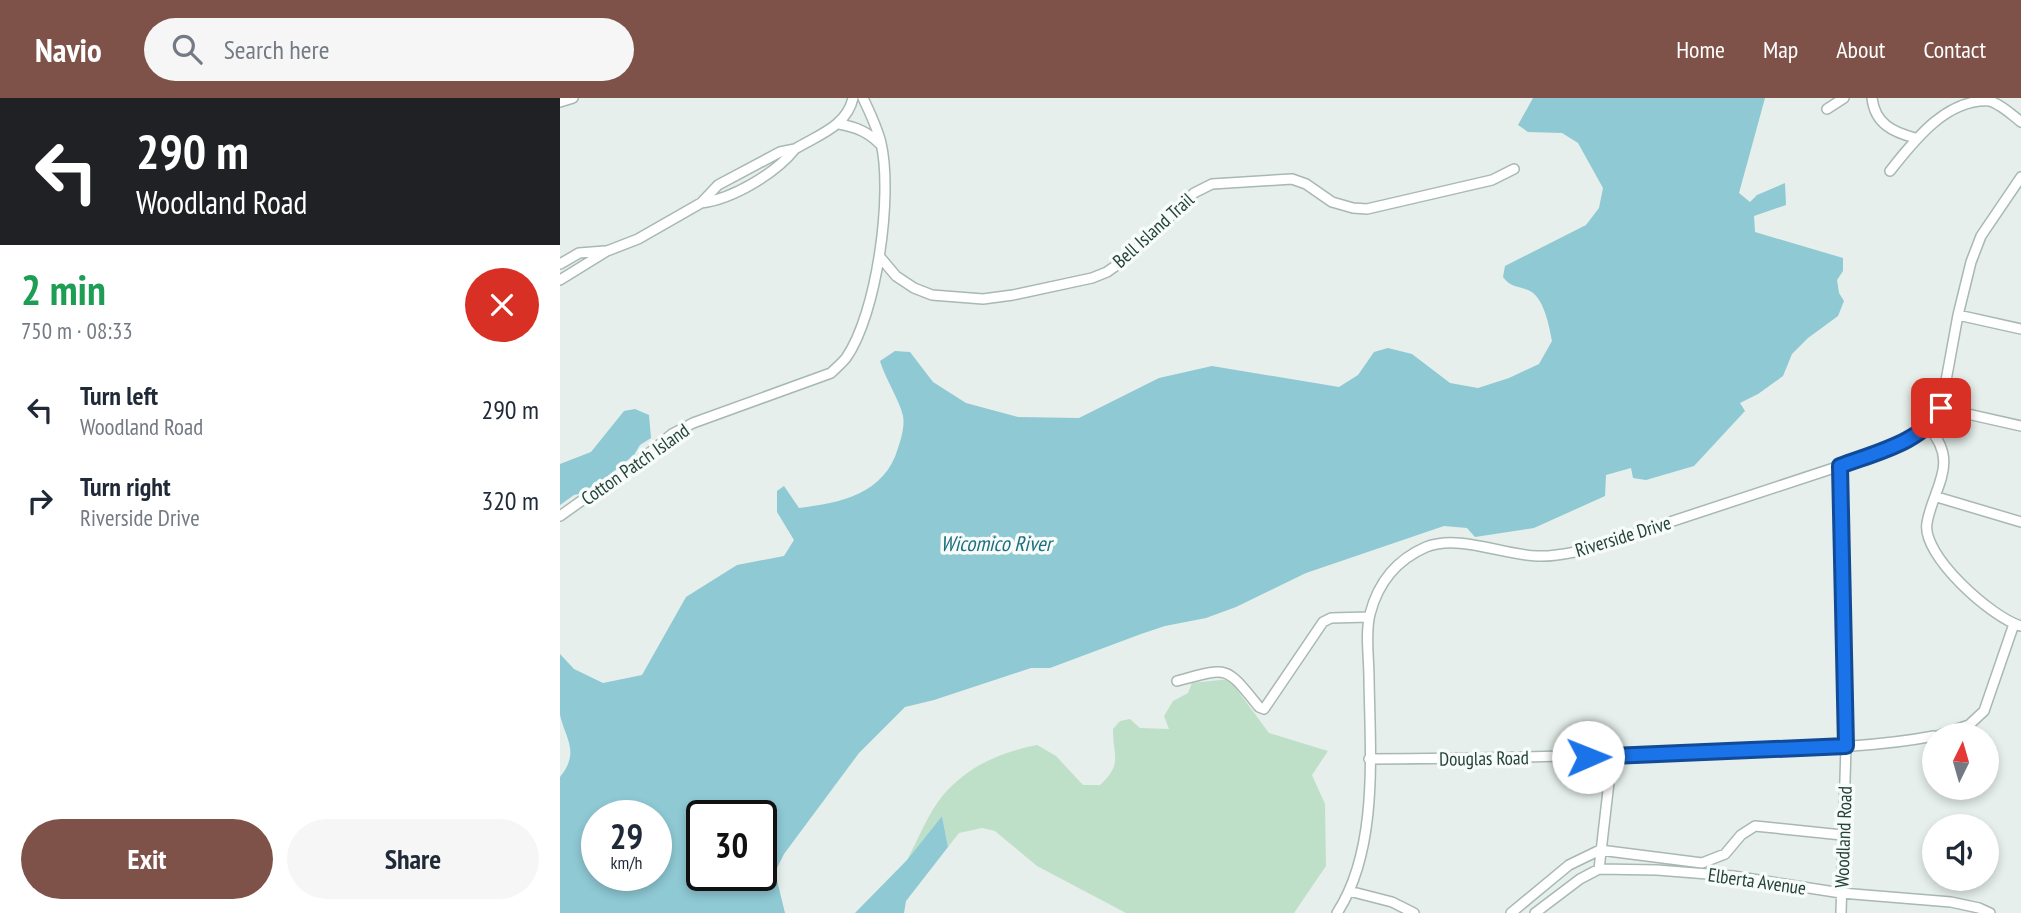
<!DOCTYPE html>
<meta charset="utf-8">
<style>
body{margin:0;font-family:"PT Sans Narrow",sans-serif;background:#f6f6f7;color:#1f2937;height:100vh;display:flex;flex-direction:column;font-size:26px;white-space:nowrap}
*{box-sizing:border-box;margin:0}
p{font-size:23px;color:#747a83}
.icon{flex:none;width:38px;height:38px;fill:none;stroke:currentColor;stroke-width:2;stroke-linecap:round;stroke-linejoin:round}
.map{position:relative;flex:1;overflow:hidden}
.panel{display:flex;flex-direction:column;background:#fff;width:560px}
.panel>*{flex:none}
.guide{background:#202124;color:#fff;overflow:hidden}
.needle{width:46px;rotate:5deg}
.controls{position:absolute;left:1362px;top:625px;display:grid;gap:14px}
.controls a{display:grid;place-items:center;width:77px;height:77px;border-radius:50%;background:#fff;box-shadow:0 4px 10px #0003;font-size:35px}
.speed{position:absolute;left:21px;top:702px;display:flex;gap:14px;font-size:35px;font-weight:700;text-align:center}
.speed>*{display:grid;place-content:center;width:91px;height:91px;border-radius:50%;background:#fff;box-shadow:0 4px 10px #0003;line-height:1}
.speed small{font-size:18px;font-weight:400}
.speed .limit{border:4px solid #111;border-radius:10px;background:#fff;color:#111}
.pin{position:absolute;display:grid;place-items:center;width:60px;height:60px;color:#fff;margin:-30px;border-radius:14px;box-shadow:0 4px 10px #0006}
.me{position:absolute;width:77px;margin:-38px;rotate:89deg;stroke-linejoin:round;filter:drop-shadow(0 0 5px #0008)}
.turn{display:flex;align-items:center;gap:24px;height:147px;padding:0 21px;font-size:32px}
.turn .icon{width:91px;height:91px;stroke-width:2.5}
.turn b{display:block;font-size:49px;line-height:60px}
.round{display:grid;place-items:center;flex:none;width:74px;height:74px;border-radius:37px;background:#f6f6f7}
.summary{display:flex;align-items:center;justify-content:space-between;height:119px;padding:0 21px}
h1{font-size:42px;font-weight:700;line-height:52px;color:#1e9e55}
.action{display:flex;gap:14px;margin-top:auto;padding:14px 21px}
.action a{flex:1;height:80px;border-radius:42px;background:#7f5249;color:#fff;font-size:28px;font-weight:700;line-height:80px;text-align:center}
.action a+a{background:#f6f6f7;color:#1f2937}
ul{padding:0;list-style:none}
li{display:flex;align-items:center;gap:21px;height:91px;padding:0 21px}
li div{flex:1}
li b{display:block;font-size:26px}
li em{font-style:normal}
header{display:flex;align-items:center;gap:42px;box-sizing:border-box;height:98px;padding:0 35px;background:#7f5249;color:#fff}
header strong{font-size:33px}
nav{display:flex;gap:38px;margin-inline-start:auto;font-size:24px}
.search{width:490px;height:63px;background:#f6f6f7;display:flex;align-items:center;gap:18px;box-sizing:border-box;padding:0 24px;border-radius:38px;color:#747a83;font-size:26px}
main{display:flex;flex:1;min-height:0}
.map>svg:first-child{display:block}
</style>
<header>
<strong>Navio</strong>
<div class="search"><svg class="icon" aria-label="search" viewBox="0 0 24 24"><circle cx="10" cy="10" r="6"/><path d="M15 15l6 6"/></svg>Search here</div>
<nav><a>Home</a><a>Map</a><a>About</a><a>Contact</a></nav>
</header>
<main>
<section class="panel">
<div class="guide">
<div class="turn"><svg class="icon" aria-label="left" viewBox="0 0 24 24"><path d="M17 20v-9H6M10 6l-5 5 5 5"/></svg><div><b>290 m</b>Woodland Road</div></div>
</div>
<div class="summary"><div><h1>2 min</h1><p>750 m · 08:33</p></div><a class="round" style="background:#d93025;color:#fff"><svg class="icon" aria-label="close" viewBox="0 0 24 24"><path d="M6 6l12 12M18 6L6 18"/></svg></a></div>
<ul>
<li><svg class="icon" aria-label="left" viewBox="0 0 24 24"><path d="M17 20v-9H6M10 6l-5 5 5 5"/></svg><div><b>Turn left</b><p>Woodland Road</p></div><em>290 m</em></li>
<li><svg class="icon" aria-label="right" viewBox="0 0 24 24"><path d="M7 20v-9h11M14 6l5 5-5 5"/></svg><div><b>Turn right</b><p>Riverside Drive</p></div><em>320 m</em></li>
</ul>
<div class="action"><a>Exit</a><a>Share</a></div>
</section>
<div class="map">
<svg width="1461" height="815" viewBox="0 0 1461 815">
<rect width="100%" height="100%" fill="#e6efeb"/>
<!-- green -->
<path fill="#bfe0c8" d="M 669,581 L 709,635 L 768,653 L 752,677 L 765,706 L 766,768 L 734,815 L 566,815 L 477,768 L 435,733 L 422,730 L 399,735 L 388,749 L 382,718 L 347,762 C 358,742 369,713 384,696 C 409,668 440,654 477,647 L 496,658 L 523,687 L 540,687 C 563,666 553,659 553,631 L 560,623 L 570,621 L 580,630 L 609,631 L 604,618 L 613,603 L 628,595 L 632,585 Z"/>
<!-- water -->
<path fill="#8ec9d4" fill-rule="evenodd" d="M 973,0 L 1205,0 L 1179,95 L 1190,104 L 1197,97 L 1225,85 L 1226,107 L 1194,118 L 1195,134 L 1283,160 L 1283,173 L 1277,182 L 1279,195 L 1284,203 L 1278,218 L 1248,240 L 1232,256 L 1223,278 L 1198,296 L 1180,305 L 1185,313 L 1134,368 L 1086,382 L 1073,380 L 1071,370 L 1046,377 L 1045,398 L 974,430 L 915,439 L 907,430 L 884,428 L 746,475 L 676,509 L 646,520 L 605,528 L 581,536 L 490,570 L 471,570 L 374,602 L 345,609 L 299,655 L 224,756 L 215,774 L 225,815 L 0,815 L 0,679 C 20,654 6,642 0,617 C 0,598 0,575 0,556 L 14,571 L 43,585 L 82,577 L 126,499 L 177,467 L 224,458 L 234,442 L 217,414 L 217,393 L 224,388 L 239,410 C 280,405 325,396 338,350 C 341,341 345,328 343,318 C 340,303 325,280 320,263 L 335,253 L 350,254 L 373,284 L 406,305 L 458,319 L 519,320 L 599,280 L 652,268 L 779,289 L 798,277 L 814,254 L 828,250 L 852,256 L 890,285 L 918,290 L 949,280 L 979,266 L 992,243 C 989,228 984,198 968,192 C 958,188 950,189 943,179 L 945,168 L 1026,127 L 1039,110 L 1043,90 L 1018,45 L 1002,35 L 968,34 L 958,27 ZM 37,718 L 96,718 L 96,777 L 37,777 ZM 142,718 L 201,718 L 201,777 L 142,777 Z
M 75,311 L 89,317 L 91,340 L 80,347 L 74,357 L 28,394 L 14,397 L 0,407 L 0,366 L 31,354 L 64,313 Z
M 382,718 L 388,749 L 346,803 L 344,815 L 295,815 L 347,762 Z"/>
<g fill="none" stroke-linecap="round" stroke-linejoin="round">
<!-- minor casing -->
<g stroke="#a8b8b2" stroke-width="12">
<path id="minor" d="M 1312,0 C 1315,26 1333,34 1355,40
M 0,4 L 13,0
M 1267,11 L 1284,0
M 279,26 C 296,29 308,34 320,46
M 235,51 C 258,37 287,28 293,0
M 1330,73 C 1353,44 1386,0 1430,3 C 1442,7 1451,16 1461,24
M 320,159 L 336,178 L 354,190 L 372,197 L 423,201 L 453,197 L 532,180 L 547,174 L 571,157 L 634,95 L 652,86 L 732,81 L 746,86 L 772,104 L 793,110 L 807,111 L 932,82 L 954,71
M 0,166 L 19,155 L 45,153
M 0,182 L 47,153 L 78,141 L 141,105 L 158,87 L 220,54 L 235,51 C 216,75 173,101 141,105
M 1398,217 L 1461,231
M 1381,310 L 1461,328
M 1368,329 C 1401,365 1373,389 1367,425 C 1361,457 1432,520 1461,528
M 1280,368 L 1286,648 L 1281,815
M 1377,399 L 1461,424
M 0,418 L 31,396 L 51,387 L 112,336 L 133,325 L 271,275 C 276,270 282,265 286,260 C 317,216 333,97 321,45 C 317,29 310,15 303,0
M 617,583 C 669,569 665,567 699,609 L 704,611 L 763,524 L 771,520 L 809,519
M 1380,637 L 1409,627 L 1424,613 L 1454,526
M 809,661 C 934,660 1058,658 1182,652 C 1246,650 1311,650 1374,638
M 1039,771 L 1052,658
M 789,793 L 832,804 L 854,815
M 777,815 C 819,751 810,653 809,580 C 809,560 805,535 810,516 C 818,485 836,462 866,449 C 899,436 943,457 977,458 C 993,459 1009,455 1025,452 L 1280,368 L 1361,335 L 1376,320 L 1381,310 L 1398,217 L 1411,164 L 1421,138 L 1461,79
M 951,815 L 1009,767 L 1040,752 L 1142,765 L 1165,756 L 1181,737 L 1195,728 L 1282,737
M 975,815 L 1020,781 L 1039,771 L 1097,772 L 1173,778 L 1281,795 L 1391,804 L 1419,810 L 1430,815"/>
</g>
<!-- minor -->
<use href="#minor" stroke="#fff" stroke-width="9"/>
</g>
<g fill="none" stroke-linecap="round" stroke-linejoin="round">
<!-- route casing -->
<g stroke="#114b97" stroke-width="18">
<path id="route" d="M 1028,659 L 1286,648 L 1280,368 C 1314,355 1364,344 1381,310"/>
</g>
<!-- route -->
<use href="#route" stroke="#1a73e8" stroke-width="12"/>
</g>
<g text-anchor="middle" stroke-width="7" stroke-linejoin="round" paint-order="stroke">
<!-- street labels -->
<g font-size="19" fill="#24423a" stroke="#f7fbf9">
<text transform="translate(593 132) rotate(-42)" y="7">Bell Island Trail</text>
<text transform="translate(75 366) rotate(-35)" y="7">Cotton Patch Island</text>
<text transform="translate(1063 438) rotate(-17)" y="7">Riverside Drive</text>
<text transform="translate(924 660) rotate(-1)" y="7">Douglas Road</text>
<text transform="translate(1283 739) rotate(-88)" y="7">Woodland Road</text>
<text transform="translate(1197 783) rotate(8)" y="7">Elberta Avenue</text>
</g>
<!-- water labels -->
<g font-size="21" font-style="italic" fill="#1c6f80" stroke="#f7fbf9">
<text x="436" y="453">Wicomico River</text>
</g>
</g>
</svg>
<div class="controls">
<a><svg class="needle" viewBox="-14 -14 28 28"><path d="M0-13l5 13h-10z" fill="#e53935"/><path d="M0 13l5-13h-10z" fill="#747a83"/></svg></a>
<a><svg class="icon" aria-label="sound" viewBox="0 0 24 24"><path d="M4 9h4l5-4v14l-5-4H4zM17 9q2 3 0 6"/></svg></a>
</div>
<div class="speed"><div>29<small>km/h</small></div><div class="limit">30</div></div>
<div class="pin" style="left:1381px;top:310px;background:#d93025"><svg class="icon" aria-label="arrive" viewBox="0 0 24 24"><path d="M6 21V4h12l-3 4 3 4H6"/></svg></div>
<svg class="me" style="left:1028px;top:659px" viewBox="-20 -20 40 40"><circle r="19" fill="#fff"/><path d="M0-13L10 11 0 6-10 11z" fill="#1a73e8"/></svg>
</div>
</main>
